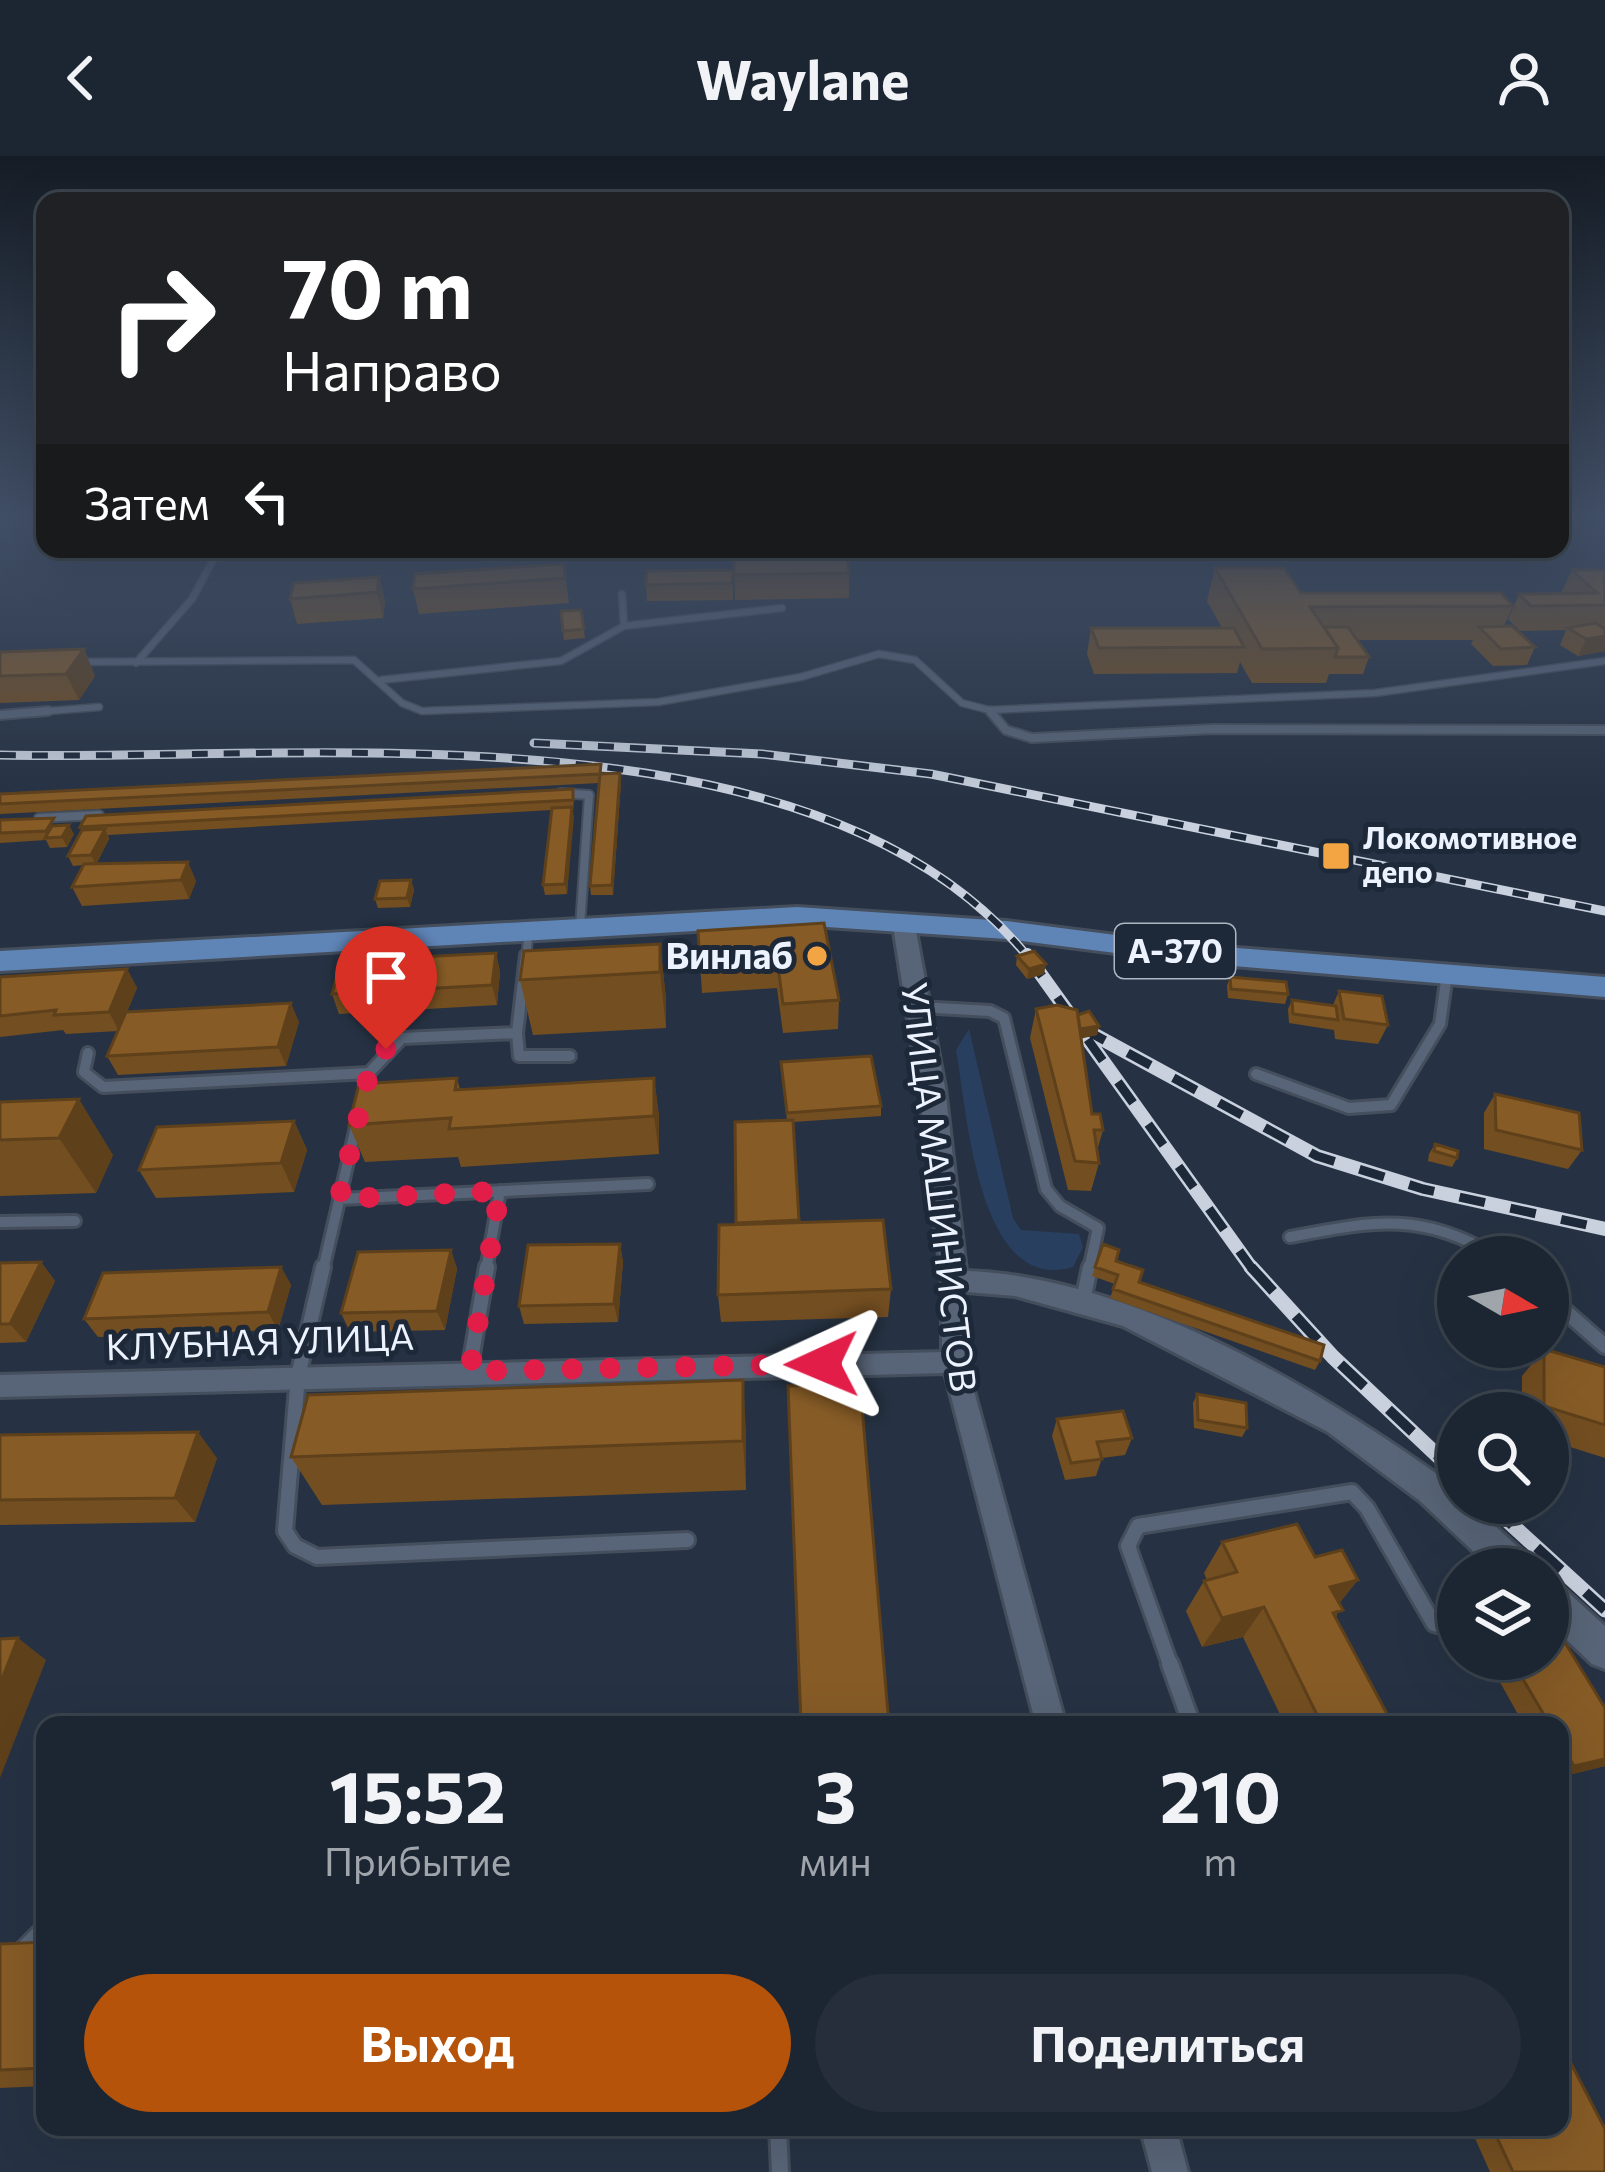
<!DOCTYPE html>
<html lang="ru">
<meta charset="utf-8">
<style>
body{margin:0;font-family:Commissioner,sans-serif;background:#252e3a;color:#f1f3f6;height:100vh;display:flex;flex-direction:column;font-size:45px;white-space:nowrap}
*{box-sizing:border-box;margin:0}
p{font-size:39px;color:#a0a5ac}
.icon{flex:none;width:66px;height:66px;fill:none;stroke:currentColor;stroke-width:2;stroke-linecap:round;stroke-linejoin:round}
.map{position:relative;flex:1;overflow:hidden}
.drawer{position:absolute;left:36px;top:1560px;width:1533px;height:420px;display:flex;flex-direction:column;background:#1c2632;border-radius:24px;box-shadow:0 12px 48px #0002,0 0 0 3px #3a434d}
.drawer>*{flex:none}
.banner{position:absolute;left:36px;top:36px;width:1533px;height:366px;border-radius:24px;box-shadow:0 12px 48px #0002,0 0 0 3px #3a434d;background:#202124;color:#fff;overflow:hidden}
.needle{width:78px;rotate:99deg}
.fabs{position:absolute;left:1437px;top:1080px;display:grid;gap:24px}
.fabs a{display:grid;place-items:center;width:132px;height:132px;border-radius:50%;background:#1c2632;box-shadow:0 12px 48px #0002,0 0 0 3px #3a434d;font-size:60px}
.pin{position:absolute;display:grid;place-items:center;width:102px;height:102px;color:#fff;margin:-123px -51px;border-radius:50% 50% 50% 0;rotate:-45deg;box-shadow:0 0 12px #0007}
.pin .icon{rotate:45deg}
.me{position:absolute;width:132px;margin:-66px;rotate:269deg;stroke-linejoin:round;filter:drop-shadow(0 0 9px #0008)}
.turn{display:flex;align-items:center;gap:42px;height:252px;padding:0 48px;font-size:54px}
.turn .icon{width:156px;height:156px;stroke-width:2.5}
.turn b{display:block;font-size:84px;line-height:102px}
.then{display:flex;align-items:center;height:114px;padding:0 48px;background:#0003;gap:24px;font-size:45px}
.eta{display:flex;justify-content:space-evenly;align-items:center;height:204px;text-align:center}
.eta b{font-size:72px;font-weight:700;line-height:84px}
.cta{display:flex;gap:24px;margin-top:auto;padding:24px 48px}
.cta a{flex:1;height:138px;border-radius:72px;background:#b45309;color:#fff;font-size:48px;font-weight:700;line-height:138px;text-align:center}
.cta a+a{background:#252e3a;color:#f1f3f6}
header{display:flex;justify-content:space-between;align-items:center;height:156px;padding:0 48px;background:#1c2632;font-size:54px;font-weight:700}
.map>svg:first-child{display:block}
</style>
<header><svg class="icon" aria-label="back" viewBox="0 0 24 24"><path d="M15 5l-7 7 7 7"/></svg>Waylane<svg class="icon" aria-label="person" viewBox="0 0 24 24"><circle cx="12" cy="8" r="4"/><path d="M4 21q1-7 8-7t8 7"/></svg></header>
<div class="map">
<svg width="1605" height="2016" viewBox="0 0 1605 2016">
<rect width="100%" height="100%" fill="#263243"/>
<!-- green -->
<path fill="#283f5f" d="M 969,873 L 1013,1062 L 1021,1074 L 1079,1078 L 1083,1091 L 1073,1111 C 977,1140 967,952 956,894 Z"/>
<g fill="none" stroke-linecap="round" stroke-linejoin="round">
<!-- service-far4 casing -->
<g stroke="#444e5c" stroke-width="9">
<path id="service-far4" d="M 622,438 L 624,470
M 75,506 L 354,504 L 402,547 L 422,555 L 658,546 L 801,521 L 879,498 L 915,504 L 962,547 L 989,554 L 1375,537 L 1605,505
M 136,507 L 192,443 L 219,393
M 381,524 L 561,505 L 624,470 L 782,452
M 989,554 L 991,558
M 11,558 L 99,551"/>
</g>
<!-- service-far3 casing -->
<g stroke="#444e5c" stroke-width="12">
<path id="service-far3" d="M 990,555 L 1006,574 L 1032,582 L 1213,573 L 1605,574
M 0,559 L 48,555
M 561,637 L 589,639 L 580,771
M 39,662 L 99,659
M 526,802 L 529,774"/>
</g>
<!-- service-far2 casing -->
<g stroke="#444e5c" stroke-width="16">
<path id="service-far2" d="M 919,851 L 990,855 L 1004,862 L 1046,1033 L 1060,1050 L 1098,1072 L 1089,1114
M 517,877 L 519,900 L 570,900
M 88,897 L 84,916 L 103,931 L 369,917 L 364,941
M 369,917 L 402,882 L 517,877 L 526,799
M 1256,918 L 1349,952 L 1391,949 L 1440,868 L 1447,818
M 339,1043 L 648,1028
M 0,1066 L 75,1065
M 1290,1081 C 1375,1065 1420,1055 1498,1101
M 323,1114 L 356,971
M 486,1114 L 500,1035"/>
</g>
<!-- service-far1 casing -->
<g stroke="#444e5c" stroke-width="20">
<path id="service-far1" d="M 323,1111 L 298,1220 L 285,1375 L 295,1390 L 317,1401 L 687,1384
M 1548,1140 L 1605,1190
M 1083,1144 L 1090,1111
M 469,1215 L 487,1111
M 1171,1511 L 1128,1390 L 1138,1370 L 1352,1336 L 1367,1352 L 1434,1468 L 1458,1474"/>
</g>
<!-- service casing -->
<g stroke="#444e5c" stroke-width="22">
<path id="service" d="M 1170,1508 L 1192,1569
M 20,1797 L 45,1772
M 778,1971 L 780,2016"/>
</g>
<!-- minor casing -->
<g stroke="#444e5c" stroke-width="6">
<path id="minor" d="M 953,1117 L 961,1119 L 964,1126 L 966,1206 L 1066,1569 L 1036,1569 L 945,1217 L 0,1241 L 0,1219 L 942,1196 L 942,1126 L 945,1119 Z
M 1140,1971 L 1176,1971 L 1188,2016 L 1152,2016 Z"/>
</g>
<!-- tertiary casing -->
<g stroke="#444e5c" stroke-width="6">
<path id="tertiary" d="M 904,763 L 915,770 L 945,932 L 966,1115 C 1128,1120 1314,1230 1444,1323 L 1458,1336 L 1458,1347 L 1470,1347 L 1529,1401 L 1535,1413 L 1492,1413 L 1420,1345 L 1328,1276 L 1123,1170 L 1015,1140 L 943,1134 L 919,932 L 893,770 Z
M 1548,1424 L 1561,1430 L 1605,1470 L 1605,1513 L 1592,1508 L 1548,1466 Z"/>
</g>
<!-- trunk casing -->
<g stroke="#444e5c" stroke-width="6">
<path id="trunk" d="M 797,751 L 1006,765 L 1186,788 L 1605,821 L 1605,841 L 1186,806 L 1006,783 L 797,769 L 0,815 L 0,795 Z"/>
</g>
<!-- service-far4 -->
<use href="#service-far4" stroke="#586578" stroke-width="6"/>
<!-- service-far3 -->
<use href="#service-far3" stroke="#586578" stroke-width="8"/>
<!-- service-far2 -->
<use href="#service-far2" stroke="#586578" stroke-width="10"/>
<!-- service-far1 -->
<use href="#service-far1" stroke="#586578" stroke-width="14"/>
<!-- service -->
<use href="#service" stroke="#586578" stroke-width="16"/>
<!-- minor -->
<use href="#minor" fill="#586578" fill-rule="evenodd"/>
<!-- tertiary -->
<use href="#tertiary" fill="#586578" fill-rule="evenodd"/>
<!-- trunk -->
<use href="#trunk" fill="#5f84b6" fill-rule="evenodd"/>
<!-- rail-far2 casing -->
<g stroke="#c9d1de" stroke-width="9">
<path id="rail-far2" d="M 534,587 L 762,598 L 931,618 L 1605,755
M 0,599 C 303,606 816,541 1029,802"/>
</g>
<!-- rail-far1 casing -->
<g stroke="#c9d1de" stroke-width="14">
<path id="rail-far1" d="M 1027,799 L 1253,1114
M 1082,872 L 1317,1000 L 1423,1033 L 1605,1073"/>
</g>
<!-- rail casing -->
<g stroke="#c9d1de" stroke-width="15">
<path id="rail" d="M 1251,1111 L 1333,1201 L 1458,1319
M 1488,1347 L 1605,1454"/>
</g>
<!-- rail-far2 -->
<use href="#rail-far2" stroke="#1d2839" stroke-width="6" stroke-dasharray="16" stroke-linecap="butt"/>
<!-- rail-far1 -->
<use href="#rail-far1" stroke="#1d2839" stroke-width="9" stroke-dasharray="26" stroke-linecap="butt"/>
<!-- rail -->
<use href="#rail" stroke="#1d2839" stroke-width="10" stroke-dasharray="33" stroke-linecap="butt"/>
</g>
<!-- wall -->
<path fill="#734e21" d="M 734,404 L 849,417 L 849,442 L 735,444 Z
M 564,408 L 569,447 L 419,458 L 413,433 Z
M 1215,412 L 1301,437 L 1513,450 L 1504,470 L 1535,491 L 1527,509 L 1493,510 L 1471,488 L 1473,484 L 1357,484 L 1369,501 L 1363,518 L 1329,518 L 1326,527 L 1252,527 L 1240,506 L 1237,517 L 1094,518 L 1087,498 L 1091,472 L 1222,472 L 1207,445 Z
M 733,414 L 733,444 L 647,445 L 646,429 Z
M 1572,414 L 1605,414 L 1605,495 L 1578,500 L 1560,489 L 1566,474 L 1520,475 L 1508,463 L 1519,438 L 1561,437 Z
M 379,421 L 385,445 L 383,462 L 297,468 L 290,443 Z
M 581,454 L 585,482 L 564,484 L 561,455 Z
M 84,493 L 95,520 L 79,544 L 0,547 L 0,496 Z
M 602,618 L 621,626 L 613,739 L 591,739 L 590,730 L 599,627 L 0,658 L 0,638 Z
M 574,642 L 567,738 L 545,739 L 543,729 L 551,654 L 108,679 L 109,683 L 96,708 L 196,725 L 189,743 L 82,750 L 72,731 L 83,709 L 73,710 L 68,700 L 82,675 L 80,671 Z
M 0,664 L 58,670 L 74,678 L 67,691 L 50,692 L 46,684 L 0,687 Z
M 411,724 L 414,734 L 410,751 L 378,752 L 375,743 Z
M 824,767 L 839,844 L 838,873 L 783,877 L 777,832 L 702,837 L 698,775 Z
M 660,788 L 666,843 L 666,872 L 533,879 L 520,824 Z
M 496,797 L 500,816 L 497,849 L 339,858 L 332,838 Z
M 1017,800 L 1044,818 L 1027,823 L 1016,809 Z
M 127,813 L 137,832 L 127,856 L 299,866 L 286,910 L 118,919 L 107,900 L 118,875 L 66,878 L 63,874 L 0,881 L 0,821 Z
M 1230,821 L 1288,838 L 1285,848 L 1228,842 L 1227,830 Z
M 1339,835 L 1388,869 L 1378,888 L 1335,883 L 1334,874 L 1289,867 L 1288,853 L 1292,844 L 1333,849 Z
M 1036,853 L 1078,859 L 1099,870 L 1097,879 L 1081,882 L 1092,958 L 1103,974 L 1097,995 L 1099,1007 L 1091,1035 L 1068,1034 L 1030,882 Z
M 781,906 L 881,950 L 881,960 L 793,966 L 799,1066 L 891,1133 L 888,1161 L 721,1166 L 718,1139 L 736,1068 L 787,964 Z
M 457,922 L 460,933 L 654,922 L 659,960 L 659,998 L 461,1011 L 458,1001 L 365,1006 L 349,969 Z
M 1495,938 L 1582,994 L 1568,1013 L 1484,993 L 1484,957 Z
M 0,946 L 113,999 L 96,1037 L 0,1040 Z
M 294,965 L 307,994 L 294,1036 L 156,1042 L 139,1014 Z
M 1435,988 L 1457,1002 L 1452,1011 L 1428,1005 L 1429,998 Z
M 620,1088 L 623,1106 L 618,1166 L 524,1168 L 519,1150 Z
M 1103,1088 L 1116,1105 L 1139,1126 L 1320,1205 L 1315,1214 L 1110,1142 L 1115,1128 L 1092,1120 Z
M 451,1094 L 457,1113 L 445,1174 L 350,1176 L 341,1157 Z
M 41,1106 L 55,1125 L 26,1186 L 0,1187 L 0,1107 Z
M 281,1111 L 291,1129 L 278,1174 L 98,1181 L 84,1163 Z
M 1544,1193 L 1605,1211 L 1605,1302 L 1548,1284 L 1548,1257 L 1522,1257 L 1522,1220 Z
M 788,1230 L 889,1569 L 800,1569 Z
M 1197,1238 L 1247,1272 L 1242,1281 L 1194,1272 L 1193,1247 Z
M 1057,1263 L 1132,1282 L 1125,1299 L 1102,1302 L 1096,1320 L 1065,1324 L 1052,1280 Z
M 746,1275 L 746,1334 L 322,1349 L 291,1301 Z
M 0,1279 L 217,1302 L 195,1366 L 0,1369 Z
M 1222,1386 L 1315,1401 L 1358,1424 L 1339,1447 L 1336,1463 L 1393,1569 L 1285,1569 L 1243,1481 L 1202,1491 L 1186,1455 L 1204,1425 L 1207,1424 L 1204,1417 Z
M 1502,1503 L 1548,1503 L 1605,1552 L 1605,1610 L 1560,1621 L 1560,1569 L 1524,1569 L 1492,1512 Z
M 45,1786 L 45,1930 L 0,1932 L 0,1788 Z
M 1470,1971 L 1560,1971 L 1605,2016 L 1490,2016 Z"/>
<!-- shaded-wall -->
<path fill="#5e401b" d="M 379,421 L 385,445 L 383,462 L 377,436 Z
M 1605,480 L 1605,495 L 1578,500 L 1586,483 Z
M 84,493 L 95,520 L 79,544 L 66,518 Z
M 620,617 L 621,626 L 613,739 L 612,729 Z
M 572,651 L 574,661 L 567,738 L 565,728 Z
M 69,669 L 74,678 L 67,691 L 62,681 Z
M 105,673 L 109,683 L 96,709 L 91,699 Z
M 188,706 L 196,725 L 189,743 L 181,724 Z
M 411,724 L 414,734 L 410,751 L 407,742 Z
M 660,788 L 666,843 L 666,872 L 660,816 Z
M 496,797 L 500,816 L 497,849 L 492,829 Z
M 1046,808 L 1044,818 L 1027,823 L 1029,813 Z
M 127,813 L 137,832 L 119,875 L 109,856 Z
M 291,847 L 299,866 L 286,910 L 278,891 Z
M 1099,870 L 1097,879 L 1075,884 L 1077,874 Z
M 654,922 L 659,960 L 659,998 L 654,960 Z
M 79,943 L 113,999 L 96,1037 L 59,982 Z
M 294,965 L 307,994 L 294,1036 L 281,1007 Z
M 620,1088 L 623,1106 L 618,1166 L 614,1148 Z
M 451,1094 L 457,1113 L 445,1174 L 437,1155 Z
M 41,1106 L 55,1125 L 26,1186 L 10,1168 Z
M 281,1111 L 291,1129 L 278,1174 L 268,1156 Z
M 743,1224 L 746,1275 L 746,1334 L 743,1285 Z
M 198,1276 L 217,1302 L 195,1366 L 175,1342 Z
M 1358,1424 L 1334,1454 L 1330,1431 Z
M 1264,1451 L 1243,1481 L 1202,1491 L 1222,1462 Z
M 18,1482 L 46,1504 L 0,1622 L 0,1528 Z
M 1605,1603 L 1605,1610 L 1560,1621 L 1560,1620 L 1574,1610 Z"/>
<!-- building -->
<path fill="#865b26" stroke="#5e401b" stroke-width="3" d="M 847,402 L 849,417 L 734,419 L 734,404 Z
M 564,408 L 565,422 L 413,433 L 415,418 Z
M 1215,412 L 1284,412 L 1301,437 L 1501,437 L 1513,450 L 1310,451 L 1338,492 L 1262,493 Z
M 733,414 L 732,427 L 646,429 L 647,415 Z
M 1572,414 L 1605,414 L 1605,449 L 1531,450 L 1519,438 L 1597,437 Z
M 379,421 L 377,436 L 290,443 L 294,427 Z
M 581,454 L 584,473 L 563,475 L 561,455 Z
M 1595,467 L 1605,473 L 1605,480 L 1586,483 L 1568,472 Z
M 1512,470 L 1535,491 L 1501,493 L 1479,471 Z
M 1324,471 L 1348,471 L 1369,501 L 1335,501 L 1338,492 Z
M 1091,472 L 1234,472 L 1244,491 L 1099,492 Z
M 84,493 L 66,518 L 0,520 L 0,496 Z
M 601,608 L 600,618 L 0,648 L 0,638 Z
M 620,617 L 612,729 L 590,730 L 600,618 Z
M 573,633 L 573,644 L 80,671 L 86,660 Z
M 572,651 L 565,728 L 543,729 L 552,652 Z
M 54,662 L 46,675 L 0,677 L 0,664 Z
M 69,669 L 62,681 L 45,682 L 52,670 Z
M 105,673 L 91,699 L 68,700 L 82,674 Z
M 188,706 L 181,724 L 72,731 L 84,708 Z
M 411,724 L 407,742 L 375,743 L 380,725 Z
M 824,767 L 839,844 L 783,848 L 777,803 L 700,808 L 698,775 Z
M 660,788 L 660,816 L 520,824 L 524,795 Z
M 1034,795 L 1046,808 L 1029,813 L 1017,800 Z
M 496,797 L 492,829 L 332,838 L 341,805 Z
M 127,813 L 109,856 L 54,859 L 56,854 L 0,860 L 0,821 Z
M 1230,821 L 1286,826 L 1288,838 L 1231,833 Z
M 1339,835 L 1382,840 L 1388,869 L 1344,863 Z
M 1292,844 L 1336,850 L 1338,864 L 1293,858 Z
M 291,847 L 278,891 L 107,900 L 126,856 Z
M 1057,849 L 1077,854 L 1092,958 L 1100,958 L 1103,974 L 1094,974 L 1099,1007 L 1075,1005 L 1036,853 Z
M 1089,855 L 1099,870 L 1080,873 L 1078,859 Z
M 871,900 L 881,950 L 787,957 L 781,906 Z
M 457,922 L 455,934 L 654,922 L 654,960 L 449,973 L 451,962 L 349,969 L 359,928 Z
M 1495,938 L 1579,957 L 1582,994 L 1496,974 Z
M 79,943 L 59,982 L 0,984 L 0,946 Z
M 793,964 L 799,1064 L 736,1067 L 735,966 Z
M 294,965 L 281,1007 L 139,1014 L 157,971 Z
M 1435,988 L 1458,995 L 1457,1002 L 1434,995 Z
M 883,1064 L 891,1133 L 718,1139 L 719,1069 Z
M 620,1088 L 614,1148 L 519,1150 L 528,1089 Z
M 1103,1088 L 1119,1094 L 1116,1105 L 1143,1114 L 1139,1126 L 1324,1189 L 1320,1205 L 1113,1133 L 1118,1119 L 1095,1111 Z
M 451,1094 L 437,1155 L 341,1157 L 358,1096 Z
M 41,1106 L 10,1168 L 0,1168 L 0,1107 Z
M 281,1111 L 268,1156 L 84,1163 L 103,1117 Z
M 1544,1193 L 1605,1211 L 1605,1269 L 1544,1250 Z
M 743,1224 L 743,1285 L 291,1301 L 308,1239 Z
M 860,1227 L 889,1569 L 801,1569 L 788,1230 Z
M 1197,1238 L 1246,1247 L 1247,1272 L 1198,1264 Z
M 1123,1255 L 1132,1282 L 1097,1286 L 1102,1303 L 1071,1307 L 1057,1263 Z
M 198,1276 L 175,1342 L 0,1344 L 0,1279 Z
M 1297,1368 L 1315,1401 L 1342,1394 L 1358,1424 L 1330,1431 L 1343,1454 L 1333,1457 L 1393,1569 L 1322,1569 L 1264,1451 L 1222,1462 L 1204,1425 L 1237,1416 L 1222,1386 Z
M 18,1482 L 0,1528 L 0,1483 Z
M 1564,1485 L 1605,1552 L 1605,1603 L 1574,1610 L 1560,1586 L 1560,1569 L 1550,1569 L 1511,1503 L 1548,1503 L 1548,1489 Z
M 45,1786 L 45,1912 L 0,1914 L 0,1788 Z
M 1560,1886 L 1605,1973 L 1605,2016 L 1513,2016 L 1492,1971 L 1560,1971 Z"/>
<!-- sky -->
<linearGradient id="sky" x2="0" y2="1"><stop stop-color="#151c25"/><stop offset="0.56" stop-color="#414f66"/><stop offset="1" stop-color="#414f66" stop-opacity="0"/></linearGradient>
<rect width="1605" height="647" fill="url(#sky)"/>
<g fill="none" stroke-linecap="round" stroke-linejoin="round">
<!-- route -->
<path stroke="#e11d48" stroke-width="21" stroke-dasharray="0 37.8" d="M 386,893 L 369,917 L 339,1043 L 500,1035 L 470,1215 L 822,1208"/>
</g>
<!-- markers -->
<g fill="#f2a542" stroke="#1d2839" stroke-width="4.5">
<rect x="1321" y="685" width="30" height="30" rx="6"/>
<circle cx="817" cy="800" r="12"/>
</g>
<g text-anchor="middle" stroke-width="10" stroke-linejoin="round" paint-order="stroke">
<!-- far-poi labels -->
<g font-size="30" font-weight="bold" fill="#ecf3ff" stroke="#1d2839" text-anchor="start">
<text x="1363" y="693">Локомотивное<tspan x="1363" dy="34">депо</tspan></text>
</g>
<!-- shield labels -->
<rect fill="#1d2839" stroke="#aeb6c4" stroke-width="3" x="1115" y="768" width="120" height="54" rx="9"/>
<g font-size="33" font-weight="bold" fill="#ecf3ff">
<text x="1175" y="807">А-370</text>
</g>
<!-- poi labels -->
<g font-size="36" font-weight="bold" fill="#ecf3ff" stroke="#1d2839" text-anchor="end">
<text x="793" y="813">Винлаб</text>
</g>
<!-- street labels -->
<g font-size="36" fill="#ecf3ff" stroke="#1d2839">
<text transform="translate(939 1031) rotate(83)" y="13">УЛИЦА МАШИНИСТОВ</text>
<text transform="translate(260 1186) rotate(-2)" y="13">КЛУБНАЯ УЛИЦА</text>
</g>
</g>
</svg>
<div class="fabs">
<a><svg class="needle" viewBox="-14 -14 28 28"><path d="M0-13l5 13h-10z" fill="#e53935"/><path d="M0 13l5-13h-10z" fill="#a0a5ac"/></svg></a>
<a><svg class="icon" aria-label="search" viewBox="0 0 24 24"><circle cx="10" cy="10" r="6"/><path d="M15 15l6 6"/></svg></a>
<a><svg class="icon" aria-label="layers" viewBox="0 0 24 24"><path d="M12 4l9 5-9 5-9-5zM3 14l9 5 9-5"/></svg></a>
</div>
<div class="pin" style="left:386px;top:893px;background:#d93025"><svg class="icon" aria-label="arrive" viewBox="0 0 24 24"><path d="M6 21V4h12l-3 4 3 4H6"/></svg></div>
<svg class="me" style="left:822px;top:1208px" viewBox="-20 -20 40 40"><path d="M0-17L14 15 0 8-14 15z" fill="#e11d48" stroke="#fff" stroke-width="4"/></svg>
<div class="banner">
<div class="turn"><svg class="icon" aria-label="right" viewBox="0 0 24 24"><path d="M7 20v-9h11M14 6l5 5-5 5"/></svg><div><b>70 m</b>Направо</div></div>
<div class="then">Затем<svg class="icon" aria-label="left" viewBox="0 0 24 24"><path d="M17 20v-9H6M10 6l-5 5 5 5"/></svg></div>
</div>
<section class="drawer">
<div class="eta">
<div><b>15:52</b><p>Прибытие</p></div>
<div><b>3</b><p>мин</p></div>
<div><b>210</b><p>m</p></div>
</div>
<div class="cta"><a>Выход</a><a>Поделиться</a></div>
</section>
</div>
